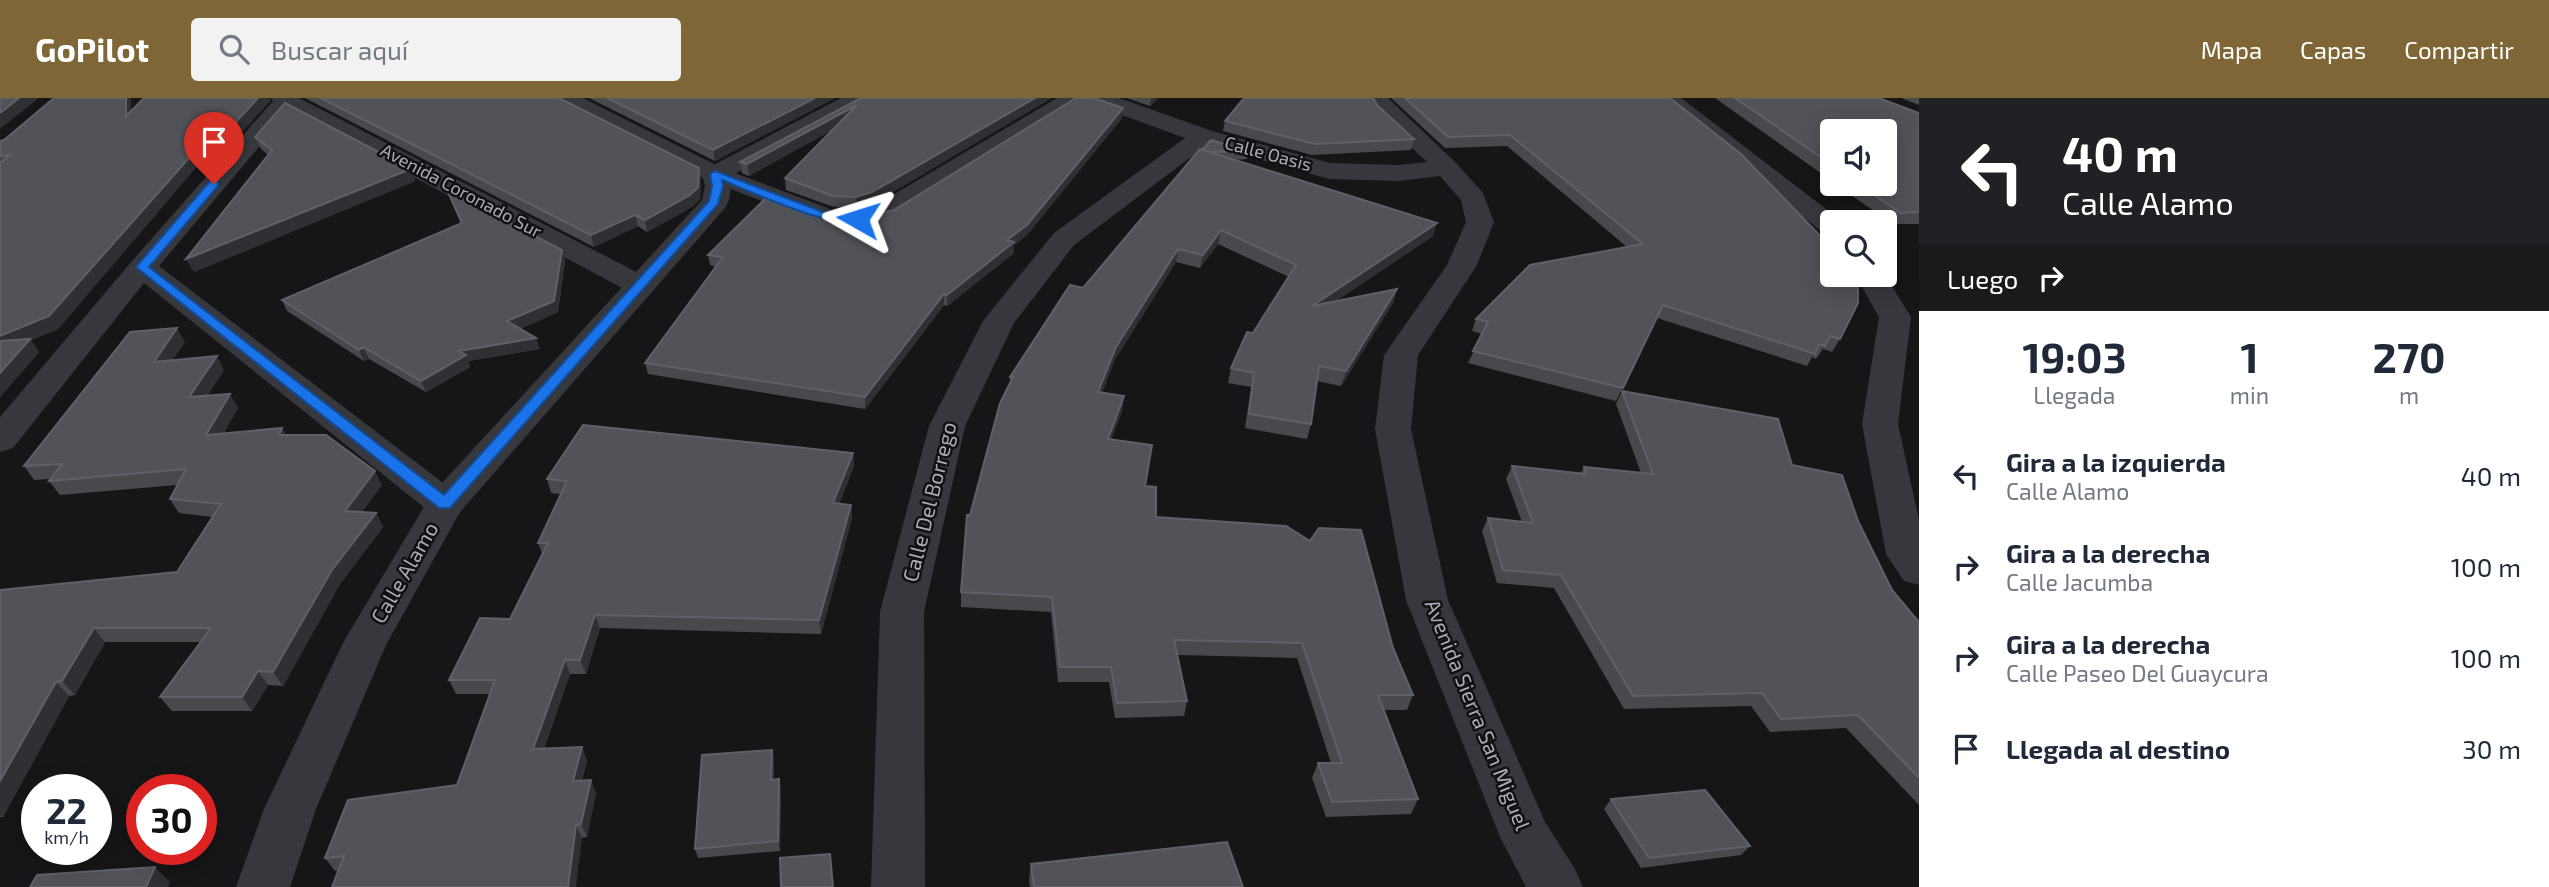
<!DOCTYPE html>
<html lang="es">
<meta charset="utf-8">
<style>
body{margin:0;font-family:"Exo 2",sans-serif;background:#f2f2f3;color:#1f2937;height:100vh;display:flex;flex-direction:column;font-size:26px;white-space:nowrap}
*{box-sizing:border-box;margin:0}
p{font-size:23px;color:#747a83}
.icon{flex:none;width:38px;height:38px;fill:none;stroke:currentColor;stroke-width:2;stroke-linecap:round;stroke-linejoin:round}
.map{position:relative;flex:1;overflow:hidden}
.sheet{display:flex;flex-direction:column;background:#fff;width:630px}
.sheet>*{flex:none}
.hud{background:#202124;color:#fff;overflow:hidden}
.tools{position:absolute;left:1820px;top:21px;display:grid;gap:14px}
.tools a{display:grid;place-items:center;width:77px;height:77px;border-radius:7px;background:#fff;box-shadow:0 4px 18px #0003;font-size:35px}
.speed{position:absolute;left:21px;top:676px;display:flex;gap:14px;font-size:35px;font-weight:700;text-align:center}
.speed>*{display:grid;place-content:center;width:91px;height:91px;border-radius:50%;background:#fff;box-shadow:0 4px 18px #0003;line-height:1}
.speed small{font-size:18px;font-weight:400}
.speed .limit{border:10px solid #d22;background:#fff;color:#111}
.pin{position:absolute;display:grid;place-items:center;width:60px;height:60px;color:#fff;margin:-72px -30px;border-radius:50% 50% 50% 0;rotate:-45deg;box-shadow:0 0 7px #0007}
.pin .icon{rotate:45deg}
.me{position:absolute;width:77px;margin:-38px;rotate:276deg;stroke-linejoin:round;filter:drop-shadow(0 0 5px #0008)}
.turn{display:flex;align-items:center;gap:24px;height:147px;padding:0 28px;font-size:32px}
.turn .icon{width:91px;height:91px;stroke-width:2.5}
.turn b{display:block;font-size:49px;line-height:60px}
.then{display:flex;align-items:center;height:66px;padding:0 28px;background:#0003;gap:14px;font-size:26px}
.eta{display:flex;justify-content:space-evenly;align-items:center;height:119px;text-align:center}
.eta b{font-size:42px;font-weight:700;line-height:49px}
ul{padding:0;list-style:none}
li{display:flex;align-items:center;gap:21px;height:91px;padding:0 28px}
li div{flex:1}
li b{display:block;font-size:26px}
li em{font-style:normal}
header{display:flex;align-items:center;gap:42px;box-sizing:border-box;height:98px;padding:0 35px;background:#7e6636;color:#fff}
header strong{font-size:33px}
nav{display:flex;gap:38px;margin-inline-start:auto;font-size:24px}
.search{width:490px;height:63px;background:#f2f2f3;display:flex;align-items:center;gap:18px;box-sizing:border-box;padding:0 24px;border-radius:7px;color:#747a83;font-size:26px}
main{display:flex;flex:1;min-height:0}
.map>svg:first-child{display:block}
</style>
<header>
<strong>GoPilot</strong>
<div class="search"><svg class="icon" aria-label="search" viewBox="0 0 24 24"><circle cx="10" cy="10" r="6"/><path d="M15 15l6 6"/></svg>Buscar aquí</div>
<nav><a>Mapa</a><a>Capas</a><a>Compartir</a></nav>
</header>
<main>
<div class="map">
<svg width="1919" height="789" viewBox="0 0 1919 789">
<rect width="100%" height="100%" fill="#161618"/>
<g fill="none" stroke-linecap="round" stroke-linejoin="round">
<!-- minor -->
<path fill="#37383d" fill-rule="evenodd" d="M 271,0 L 299,0 L 650,181 L 654,187 L 650,193 L 639,196 L 628,193 L 289,13 L 159,168 L 459,397 L 464,406 L 459,415 L 445,419 L 431,415 L 144,185 L 13,350 L 0,354 L 0,319 L 132,163 L 273,3 Z
M 554,0 L 583,0 L 724,71 L 833,112 L 857,113 L 874,108 L 1057,0 L 1084,0 L 1081,5 L 894,120 L 858,129 L 819,126 L 706,81 L 557,5 Z
M 1086,0 L 1119,0 L 1212,33 L 1330,65 L 1399,67 L 1427,64 L 1376,16 L 1366,0 L 1388,0 L 1456,65 L 1483,95 L 1494,124 L 1477,167 L 1418,257 L 1411,331 L 1448,502 L 1545,724 L 1575,771 L 1583,789 L 1526,789 L 1500,739 L 1406,502 L 1375,331 L 1384,257 L 1447,167 L 1466,124 L 1461,102 L 1440,78 L 1399,83 L 1329,81 L 1207,47 L 1074,147 L 1014,225 L 965,328 L 924,514 L 925,789 L 871,789 L 880,514 L 929,328 L 983,223 L 1054,135 L 1185,40 L 1089,5 Z
M 1656,0 L 1681,0 L 1843,124 L 1832,124 L 1832,136 L 1822,134 Z
M 1855,177 L 1885,177 L 1911,219 L 1898,326 L 1919,422 L 1919,487 L 1904,483 L 1886,456 L 1862,326 L 1879,219 Z"/>
<!-- tertiary -->
<path fill="#37383d" fill-rule="evenodd" d="M 841,0 L 869,0 L 866,5 L 729,79 C 732,90 731,100 725,110 L 460,414 L 386,547 L 316,711 L 290,789 L 236,789 L 264,711 L 343,545 L 431,397 L 702,102 L 705,88 L 702,76 L 706,71 Z"/>
</g>
<!-- wall -->
<path fill="#47494d" d="M 144,0 L 270,0 L 270,3 L 241,35 L 232,27 L 58,231 L 31,242 L 39,254 L 0,299 L 0,43 L 131,13 Z
M 305,0 L 559,0 L 699,70 L 701,81 L 700,101 L 692,109 L 647,134 L 638,128 L 594,149 Z
M 589,0 L 835,0 L 715,63 Z
M 861,0 L 873,106 L 857,110 L 834,109 L 786,92 L 785,80 L 834,31 L 749,78 L 742,75 L 740,64 Z
M 1127,0 L 1158,0 L 1150,8 Z
M 1391,0 L 1670,0 L 1840,241 L 1832,254 L 1823,251 L 1816,261 L 1812,259 L 1807,268 L 1657,220 L 1616,303 L 1468,265 L 1482,236 L 1472,233 L 1476,221 L 1627,149 L 1507,48 L 1445,50 Z
M 1715,0 L 1879,0 L 1919,15 L 1919,126 L 1893,126 L 1835,86 L 1885,86 L 1832,33 L 1832,83 Z
M 1901,0 L 1919,0 L 1919,7 Z
M 1377,7 L 1414,41 L 1411,52 L 1312,57 L 1223,33 L 1225,23 Z
M 1123,10 L 1122,20 L 1027,137 L 1014,147 L 1014,155 L 947,208 L 944,207 L 865,311 L 648,276 L 645,265 L 716,169 L 710,167 L 708,157 L 818,118 L 857,121 L 894,112 Z
M 255,39 L 411,71 L 415,83 L 194,174 L 268,57 L 261,51 Z
M 1202,52 L 1249,53 L 1247,61 L 1234,62 L 1433,138 L 1336,203 L 1397,191 L 1393,205 L 1341,288 L 1317,283 L 1311,326 L 1307,341 L 1245,330 L 1251,289 L 1228,285 L 1231,270 L 1289,179 L 1218,146 L 1200,170 L 1176,164 L 1114,263 L 1102,295 L 1124,298 L 1122,313 L 1111,341 L 1145,388 L 1156,419 L 1393,550 L 1413,597 L 1407,612 L 1384,612 L 1418,701 L 1411,716 L 1326,719 L 1312,680 L 1318,665 L 1331,665 L 1297,560 L 1178,557 L 1187,603 L 1184,618 L 1115,620 L 1109,584 L 1058,584 L 1051,514 L 961,509 L 961,494 L 1010,285 L 1010,279 L 1083,190 Z
M 447,92 L 562,152 L 565,163 L 558,214 L 520,231 L 540,251 L 468,263 L 470,269 L 426,294 L 369,261 L 364,263 L 287,213 L 282,202 L 461,125 Z
M 185,244 L 172,262 L 224,272 L 207,298 L 238,310 L 223,336 L 282,330 L 286,337 L 382,387 L 362,414 L 376,415 L 383,429 L 340,486 L 283,588 L 268,587 L 252,613 L 172,613 L 160,599 L 200,544 L 105,544 L 75,597 L 69,598 L 3,719 L 0,719 L 0,492 L 177,474 L 213,419 L 179,415 L 170,401 L 177,387 L 60,397 L 49,383 L 50,381 L 34,382 L 24,368 Z
M 1622,293 L 1792,367 L 1858,423 L 1892,492 L 1919,524 L 1919,707 L 1846,630 L 1770,634 L 1751,608 L 1624,611 L 1554,490 L 1497,485 L 1482,433 L 1488,420 L 1522,424 L 1506,381 L 1512,368 L 1581,375 L 1584,369 L 1641,375 L 1616,306 Z
M 853,355 L 854,368 L 839,406 L 851,407 L 852,420 L 821,536 L 600,530 L 586,576 L 570,576 L 544,651 L 582,649 L 587,663 L 582,682 L 596,695 L 587,739 L 335,773 L 325,760 L 457,687 L 490,596 L 456,596 L 449,582 L 510,521 L 542,455 L 538,445 L 561,396 L 551,395 L 547,381 Z
M 772,652 L 774,662 L 774,681 L 781,691 L 780,753 L 698,760 L 695,751 Z
M 1611,701 L 1750,748 L 1741,757 L 1641,770 L 1604,711 Z
M 1031,766 L 1243,789 L 1030,789 L 1029,782 Z"/>
<!-- shaded-wall -->
<path fill="#2f3033" d="M 19,0 L 39,0 L 0,31 L 0,15 Z
M 126,0 L 131,0 L 132,28 L 126,18 Z
M 258,0 L 270,0 L 270,3 L 241,35 L 236,24 Z
M 815,0 L 835,0 L 715,63 L 713,52 Z
M 1035,0 L 1052,0 L 873,106 L 857,110 L 856,99 Z
M 1151,0 L 1158,0 L 1150,8 Z
M 857,7 L 858,18 L 749,78 L 747,66 Z
M 1123,10 L 1122,20 L 1027,137 L 1014,147 L 1014,155 L 947,208 L 947,197 Z
M 227,17 L 232,27 L 58,231 L 31,242 L 39,254 L 0,299 L 0,238 Z
M 699,70 L 701,81 L 700,101 L 692,109 L 647,134 L 645,122 Z
M 411,71 L 415,83 L 194,174 L 186,161 Z
M 635,117 L 638,128 L 594,149 L 591,137 Z
M 1437,125 L 1433,138 L 1308,222 L 1312,208 Z
M 1221,132 L 1218,146 L 1200,170 L 1203,157 Z
M 1178,151 L 1176,164 L 1114,263 L 1097,308 L 1098,294 L 1116,249 Z
M 562,152 L 565,163 L 558,214 L 511,235 L 507,223 Z
M 1397,191 L 1393,205 L 1341,288 L 1346,273 Z
M 944,196 L 944,207 L 865,311 L 865,299 Z
M 177,230 L 185,244 L 162,277 L 154,264 Z
M 536,240 L 540,251 L 468,263 L 470,269 L 426,294 L 421,283 L 459,253 Z
M 363,249 L 369,261 L 364,263 L 359,252 Z
M 217,258 L 224,272 L 197,313 L 189,299 Z
M 230,296 L 238,310 L 214,351 L 206,337 Z
M 1124,298 L 1122,313 L 1106,356 L 1108,341 Z
M 282,330 L 290,344 L 279,337 Z
M 853,355 L 854,368 L 834,419 L 833,405 Z
M 375,373 L 382,387 L 352,427 L 345,413 Z
M 851,407 L 852,420 L 821,536 L 819,522 Z
M 376,415 L 383,429 L 340,486 L 283,588 L 273,574 L 332,472 Z
M 595,517 L 600,530 L 586,576 L 580,562 Z
M 94,530 L 105,544 L 75,597 L 62,583 Z
M 565,562 L 570,576 L 539,664 L 533,651 Z
M 258,573 L 268,587 L 252,613 L 242,599 Z
M 56,584 L 69,598 L 3,719 L 0,717 L 0,683 Z
M 582,649 L 587,663 L 578,696 L 573,683 Z
M 772,652 L 774,662 L 773,692 L 771,682 Z
M 779,681 L 781,691 L 780,753 L 778,743 Z
M 591,682 L 596,695 L 587,739 L 581,726 Z
M 576,727 L 582,740 L 576,789 L 568,789 Z
M 155,769 L 170,784 L 168,789 L 146,789 Z"/>
<!-- building -->
<path fill="#525359" stroke="#5f6168" stroke-width="2" d="M 0,0 L 19,0 L 0,15 Z
M 54,0 L 126,0 L 126,18 L 144,0 L 258,0 L 236,24 L 227,17 L 49,218 L 0,238 L 0,65 L 10,57 L 0,58 L 0,43 L 4,42 Z
M 321,0 L 559,0 L 699,70 L 698,89 L 690,97 L 645,122 L 635,117 L 591,137 Z
M 607,0 L 815,0 L 713,52 Z
M 861,0 L 1035,0 L 872,94 L 856,99 L 833,98 L 785,80 L 857,7 L 747,66 L 740,64 Z
M 1076,0 L 1094,0 L 1123,10 L 1027,127 L 1007,142 L 1014,144 L 947,197 L 944,196 L 865,299 L 645,265 L 723,159 L 708,157 L 767,99 L 818,118 L 857,121 L 894,112 Z
M 1244,0 L 1373,0 L 1377,7 L 1414,41 L 1315,46 L 1225,23 Z
M 1405,0 L 1670,0 L 1741,56 L 1832,150 L 1832,177 L 1858,177 L 1858,205 L 1840,241 L 1830,238 L 1825,248 L 1819,246 L 1815,256 L 1663,207 L 1623,290 L 1473,253 L 1488,224 L 1476,221 L 1530,167 L 1643,146 L 1510,37 L 1448,39 Z
M 1735,0 L 1879,0 L 1919,15 L 1919,114 L 1900,115 L 1858,86 L 1885,86 L 1885,33 L 1832,33 L 1832,67 Z
M 285,5 L 411,71 L 186,161 L 272,52 L 255,39 Z
M 1211,42 L 1249,53 L 1211,54 L 1202,52 Z
M 1200,51 L 1437,125 L 1312,208 L 1397,191 L 1346,273 L 1319,268 L 1311,326 L 1249,316 L 1254,275 L 1231,270 L 1247,234 L 1253,235 L 1296,167 L 1221,132 L 1203,157 L 1178,151 L 1116,249 L 1098,294 L 1124,298 L 1108,341 L 1152,347 L 1145,388 L 1156,389 L 1156,419 L 1286,428 L 1310,443 L 1319,430 L 1361,432 L 1393,550 L 1413,597 L 1378,597 L 1418,701 L 1332,704 L 1318,665 L 1342,665 L 1302,545 L 1174,542 L 1187,603 L 1117,605 L 1111,569 L 1060,569 L 1052,499 L 961,494 L 967,417 L 970,417 L 1000,305 L 1013,279 L 1010,279 L 1070,187 L 1083,190 Z
M 447,92 L 562,152 L 554,203 L 507,223 L 536,240 L 459,253 L 466,257 L 421,283 L 363,249 L 359,252 L 282,202 L 462,125 Z
M 177,230 L 154,264 L 217,258 L 189,299 L 230,296 L 206,337 L 282,330 L 279,337 L 326,337 L 375,373 L 345,413 L 376,415 L 332,472 L 273,574 L 258,573 L 242,599 L 160,599 L 211,530 L 94,530 L 62,583 L 56,584 L 0,683 L 0,492 L 177,474 L 221,406 L 170,401 L 186,371 L 49,383 L 62,366 L 24,368 L 130,234 Z
M 30,241 L 0,275 L 0,243 Z
M 1622,293 L 1778,321 L 1792,367 L 1842,377 L 1858,423 L 1892,492 L 1919,524 L 1919,680 L 1858,617 L 1781,621 L 1762,595 L 1633,598 L 1561,477 L 1503,472 L 1488,420 L 1533,425 L 1512,368 L 1586,376 L 1584,369 L 1653,376 Z
M 583,327 L 853,355 L 833,405 L 851,407 L 819,522 L 595,517 L 580,562 L 565,562 L 533,651 L 582,649 L 573,683 L 591,682 L 581,726 L 576,727 L 568,789 L 332,789 L 344,758 L 325,760 L 348,702 L 457,687 L 495,582 L 449,582 L 480,520 L 510,521 L 548,445 L 538,445 L 567,383 L 547,381 Z
M 772,652 L 771,682 L 779,681 L 778,743 L 695,751 L 702,657 Z
M 1705,692 L 1750,748 L 1649,760 L 1611,701 Z
M 1227,744 L 1243,789 L 1034,789 L 1031,766 Z
M 830,756 L 833,789 L 781,789 L 780,760 Z
M 155,769 L 146,789 L 30,789 L 37,777 Z"/>
<!-- route -->
<path fill="#1a73e8" stroke="#114b97" stroke-width="2" d="M 715,73 L 831,117 L 858,118 L 864,121 C 842,137 748,92 722,82 L 723,88 L 718,106 L 450,410 L 439,410 L 136,169 L 210,83 L 218,83 L 218,88 L 149,169 L 444,397 L 709,103 L 712,88 L 710,76 Z"/>
<g text-anchor="middle" stroke-width="5" stroke-linejoin="round" paint-order="stroke">
<!-- far-street labels -->
<g font-size="18" fill="#a8adb8" stroke="#111113">
<text transform="translate(1268 56) rotate(15)" y="6">Calle Oasis</text>
<text transform="translate(461 93) rotate(28)" y="6">Avenida Coronado Sur</text>
</g>
<!-- street labels -->
<g font-size="21" fill="#a8adb8" stroke="#111113">
<text transform="translate(930 404) rotate(-76)" y="7">Calle Del Borrego</text>
<text transform="translate(405 475) rotate(-60)" y="7">Calle Alamo</text>
<text transform="translate(1477 617) rotate(68)" y="7">Avenida Sierra San Miguel</text>
</g>
</g>
</svg>
<div class="tools">
<a><svg class="icon" aria-label="sound" viewBox="0 0 24 24"><path d="M4 9h4l5-4v14l-5-4H4zM17 9q2 3 0 6"/></svg></a>
<a><svg class="icon" aria-label="search" viewBox="0 0 24 24"><circle cx="10" cy="10" r="6"/><path d="M15 15l6 6"/></svg></a>
</div>
<div class="speed"><div>22<small>km/h</small></div><div class="limit">30</div></div>
<div class="pin" style="left:214px;top:86px;background:#d93025"><svg class="icon" aria-label="arrive" viewBox="0 0 24 24"><path d="M6 21V4h12l-3 4 3 4H6"/></svg></div>
<svg class="me" style="left:858px;top:121px" viewBox="-20 -20 40 40"><path d="M0-17L14 15 0 8-14 15z" fill="#1a73e8" stroke="#fff" stroke-width="4"/></svg>
</div>
<section class="sheet">
<div class="hud">
<div class="turn"><svg class="icon" aria-label="left" viewBox="0 0 24 24"><path d="M17 20v-9H6M10 6l-5 5 5 5"/></svg><div><b>40 m</b>Calle Alamo</div></div>
<div class="then">Luego<svg class="icon" aria-label="right" viewBox="0 0 24 24"><path d="M7 20v-9h11M14 6l5 5-5 5"/></svg></div>
</div>
<div class="eta">
<div><b>19:03</b><p>Llegada</p></div>
<div><b>1</b><p>min</p></div>
<div><b>270</b><p>m</p></div>
</div>
<ul>
<li><svg class="icon" aria-label="left" viewBox="0 0 24 24"><path d="M17 20v-9H6M10 6l-5 5 5 5"/></svg><div><b>Gira a la izquierda</b><p>Calle Alamo</p></div><em>40 m</em></li>
<li><svg class="icon" aria-label="right" viewBox="0 0 24 24"><path d="M7 20v-9h11M14 6l5 5-5 5"/></svg><div><b>Gira a la derecha</b><p>Calle Jacumba</p></div><em>100 m</em></li>
<li><svg class="icon" aria-label="right" viewBox="0 0 24 24"><path d="M7 20v-9h11M14 6l5 5-5 5"/></svg><div><b>Gira a la derecha</b><p>Calle Paseo Del Guaycura</p></div><em>100 m</em></li>
<li><svg class="icon" aria-label="arrive" viewBox="0 0 24 24"><path d="M6 21V4h12l-3 4 3 4H6"/></svg><div><b>Llegada al destino</b></div><em>30 m</em></li>
</ul>
</section>
</main>
